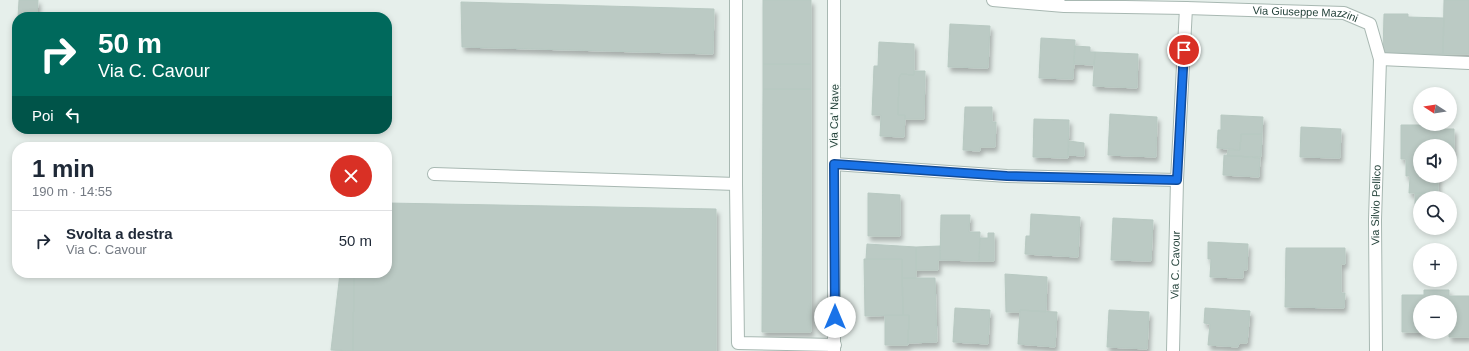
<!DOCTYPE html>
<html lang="it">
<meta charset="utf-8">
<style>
body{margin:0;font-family:Arial,sans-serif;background:#f2f2f3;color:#1f2937;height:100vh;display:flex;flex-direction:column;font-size:15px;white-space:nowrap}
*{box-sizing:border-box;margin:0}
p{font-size:13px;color:#747a83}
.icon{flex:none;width:22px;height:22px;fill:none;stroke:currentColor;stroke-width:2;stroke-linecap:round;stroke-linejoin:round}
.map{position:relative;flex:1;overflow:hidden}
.details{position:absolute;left:12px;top:142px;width:380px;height:136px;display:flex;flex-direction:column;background:#fff;border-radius:16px;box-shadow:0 2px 6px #0003}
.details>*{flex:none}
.hud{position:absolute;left:12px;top:12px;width:380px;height:122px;border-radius:16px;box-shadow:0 2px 6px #0003;background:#00695c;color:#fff;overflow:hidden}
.needle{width:26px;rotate:282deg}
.controls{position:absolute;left:1413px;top:87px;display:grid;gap:8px}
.controls a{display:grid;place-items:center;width:44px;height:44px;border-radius:50%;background:#fff;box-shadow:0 2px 6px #0003;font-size:20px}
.pin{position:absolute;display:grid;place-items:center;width:34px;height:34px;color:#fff;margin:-17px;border:2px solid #fff;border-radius:50%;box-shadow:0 1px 4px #0007}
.me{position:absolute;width:44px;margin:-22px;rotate:0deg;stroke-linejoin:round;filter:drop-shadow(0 0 3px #0008)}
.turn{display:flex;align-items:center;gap:14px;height:84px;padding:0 20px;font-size:18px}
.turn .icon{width:52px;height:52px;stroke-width:2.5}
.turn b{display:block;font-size:28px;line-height:34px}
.then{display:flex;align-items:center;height:38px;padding:0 20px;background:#0003;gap:8px;font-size:15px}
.round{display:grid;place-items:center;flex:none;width:42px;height:42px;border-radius:21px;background:#f2f2f3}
.head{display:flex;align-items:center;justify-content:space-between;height:68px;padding:0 20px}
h1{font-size:24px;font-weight:600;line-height:30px}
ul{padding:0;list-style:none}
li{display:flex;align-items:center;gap:12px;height:60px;padding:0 20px;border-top:1px solid #e0e1e3}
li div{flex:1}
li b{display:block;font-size:15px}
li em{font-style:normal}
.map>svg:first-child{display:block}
</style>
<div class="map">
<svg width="1469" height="351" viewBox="0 0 1469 351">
<defs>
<filter id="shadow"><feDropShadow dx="2.5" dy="4.5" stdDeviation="2" flood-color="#0004"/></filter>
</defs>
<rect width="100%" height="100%" fill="#e6efeb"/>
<!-- building -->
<path fill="#bbcac4" stroke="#b8c9c2" filter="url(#shadow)" d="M 19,0 L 38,0 L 37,17 L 18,17 Z
M 763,0 L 811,0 L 811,64 L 763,64 Z
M 1444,0 L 1469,0 L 1469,54 L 1443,54 Z
M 461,2 L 714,9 L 713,54 L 462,47 Z
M 1384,14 L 1408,14 L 1408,17 L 1444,18 L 1443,54 L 1383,53 Z
M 950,24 L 990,26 L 988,68 L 948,67 Z
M 1041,38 L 1075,40 L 1073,79 L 1039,78 Z
M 879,42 L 914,44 L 914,75 L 901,74 L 899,78 L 898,115 L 905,115 L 904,137 L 880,136 L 881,115 L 872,115 L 874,66 L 878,66 Z
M 1075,46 L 1090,47 L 1090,52 L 1095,52 L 1094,65 L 1074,64 Z
M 1095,52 L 1138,54 L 1137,88 L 1093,86 Z
M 763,64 L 811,64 L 811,89 L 763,89 Z
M 914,71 L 925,71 L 924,119 L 905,119 L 905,115 L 898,115 L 899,78 L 901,74 L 914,75 Z
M 763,89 L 811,89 L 811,332 L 762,332 Z
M 965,107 L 992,107 L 992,122 L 996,122 L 995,147 L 980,147 L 980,151 L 963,150 Z
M 1110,114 L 1157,117 L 1156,157 L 1108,155 Z
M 1221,115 L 1263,117 L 1262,134 L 1241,134 L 1240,150 L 1217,148 L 1218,130 L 1221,130 Z
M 1034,119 L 1069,120 L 1068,158 L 1033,157 Z
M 1401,125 L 1427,125 L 1427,129 L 1454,129 L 1454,154 L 1450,154 L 1450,146 L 1420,146 L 1420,176 L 1441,176 L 1438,177 L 1438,193 L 1409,193 L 1410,176 L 1406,176 L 1406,159 L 1401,159 Z
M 1301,127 L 1341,129 L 1340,158 L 1300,157 Z
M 1241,134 L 1262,134 L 1261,157 L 1227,156 L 1228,150 L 1240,150 Z
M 1069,141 L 1084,143 L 1084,156 L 1068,155 Z
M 1224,155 L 1260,158 L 1259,177 L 1223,175 Z
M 868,193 L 900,195 L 900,236 L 868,236 Z
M 1415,193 L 1432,193 L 1432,198 L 1420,198 L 1420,210 L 1415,209 Z
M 387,203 L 716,209 L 716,351 L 353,351 L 354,273 L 387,273 Z
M 1031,214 L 1080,217 L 1078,257 L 1025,254 L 1026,236 L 1030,236 Z
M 941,215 L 970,215 L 969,232 L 980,232 L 979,261 L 940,260 Z
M 1113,218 L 1153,220 L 1151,261 L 1111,260 Z
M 988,233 L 994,233 L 994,261 L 979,261 L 980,238 L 988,238 Z
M 1208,242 L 1248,244 L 1247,270 L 1243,270 L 1243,278 L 1210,277 L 1211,259 L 1208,259 Z
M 867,244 L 916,247 L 916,278 L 902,278 L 902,259 L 866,259 Z
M 940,246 L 940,260 L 938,260 L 938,270 L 916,270 L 916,247 Z
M 1286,248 L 1345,248 L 1345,264 L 1341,264 L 1341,293 L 1345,293 L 1344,308 L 1285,307 Z
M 864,259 L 902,259 L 903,315 L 865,316 Z
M 340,273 L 354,273 L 353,351 L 331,350 Z
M 1005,274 L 1047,277 L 1046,312 L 1020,310 L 1020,312 L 1006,312 Z
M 902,278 L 935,278 L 937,342 L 908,343 L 909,315 L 903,315 Z
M 1424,290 L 1449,290 L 1449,296 L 1469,296 L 1469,337 L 1449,337 L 1450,302 L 1420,302 L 1420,332 L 1424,332 L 1402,332 L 1402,295 L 1424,295 Z
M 955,308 L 990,310 L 988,344 L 953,342 Z
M 1205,308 L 1250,311 L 1247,343 L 1239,343 L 1238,347 L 1208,345 L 1210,324 L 1204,323 Z
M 1020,310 L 1057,312 L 1055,347 L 1018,344 Z
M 1109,310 L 1149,312 L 1147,349 L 1107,347 Z
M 885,315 L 909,315 L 908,345 L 885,345 Z"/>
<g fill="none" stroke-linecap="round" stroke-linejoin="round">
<!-- minor casing -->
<g stroke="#a8b8b2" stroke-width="14">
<g id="minor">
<path d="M 736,0 L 736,184 L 738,343 L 835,345"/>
<path d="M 834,0 L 834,351"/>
<path id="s1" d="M 993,0 L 1064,6 L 1186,8 L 1344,13 L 1370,24 L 1380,59 L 1469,63"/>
<path d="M 834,164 L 1007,176 L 1177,180"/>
<path d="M 434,174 L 736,184"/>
<path id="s2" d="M 1173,351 L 1177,180 L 1186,8"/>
<path id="s3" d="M 1376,351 L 1375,220 L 1380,59"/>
</g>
</g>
<!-- minor -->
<use href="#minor" stroke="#fff" stroke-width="12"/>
</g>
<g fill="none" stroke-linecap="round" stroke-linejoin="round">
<!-- route casing -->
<g stroke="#114b97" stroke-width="10">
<path id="route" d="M 835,317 L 834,164 L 1007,176 L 1177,180 L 1184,50"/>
</g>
<!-- route -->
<use href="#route" stroke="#1a73e8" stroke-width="7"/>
</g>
<g text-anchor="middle" stroke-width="3" stroke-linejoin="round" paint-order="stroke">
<!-- street labels -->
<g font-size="11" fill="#24423a" stroke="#f7fbf9">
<text dy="4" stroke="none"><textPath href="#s1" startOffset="313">Via Giuseppe Mazzini</textPath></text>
<text transform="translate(834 116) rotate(-89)" y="4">Via Ca' Nave</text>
<text dy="4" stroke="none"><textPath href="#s3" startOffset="146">Via Silvio Pellico</textPath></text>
<text dy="4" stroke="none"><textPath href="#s2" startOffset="86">Via C. Cavour</textPath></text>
</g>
</g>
</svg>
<div class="controls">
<a><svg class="needle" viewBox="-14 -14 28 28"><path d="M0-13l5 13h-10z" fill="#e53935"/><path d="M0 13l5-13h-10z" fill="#747a83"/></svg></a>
<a><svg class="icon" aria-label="sound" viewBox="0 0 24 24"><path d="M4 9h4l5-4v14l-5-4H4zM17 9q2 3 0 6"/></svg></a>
<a><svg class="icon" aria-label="search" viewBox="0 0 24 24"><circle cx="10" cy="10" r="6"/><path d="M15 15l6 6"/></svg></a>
<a>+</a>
<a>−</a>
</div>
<div class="pin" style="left:1184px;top:50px;background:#d93025"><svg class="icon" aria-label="arrive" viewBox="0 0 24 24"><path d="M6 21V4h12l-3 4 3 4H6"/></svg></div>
<svg class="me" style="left:835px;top:317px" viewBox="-20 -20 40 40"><circle r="19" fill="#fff"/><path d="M0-13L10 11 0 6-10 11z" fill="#1a73e8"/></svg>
<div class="hud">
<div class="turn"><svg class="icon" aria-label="right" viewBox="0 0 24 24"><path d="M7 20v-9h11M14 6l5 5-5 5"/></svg><div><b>50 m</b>Via C. Cavour</div></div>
<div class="then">Poi<svg class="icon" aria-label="left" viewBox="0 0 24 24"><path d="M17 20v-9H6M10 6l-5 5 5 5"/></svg></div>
</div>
<section class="details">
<div class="head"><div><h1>1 min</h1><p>190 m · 14:55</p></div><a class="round" style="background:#d93025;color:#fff"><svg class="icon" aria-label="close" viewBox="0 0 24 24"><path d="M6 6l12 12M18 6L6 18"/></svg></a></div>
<ul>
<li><svg class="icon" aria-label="right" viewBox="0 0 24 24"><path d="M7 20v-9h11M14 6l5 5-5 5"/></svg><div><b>Svolta a destra</b><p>Via C. Cavour</p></div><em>50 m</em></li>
</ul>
</section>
</div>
